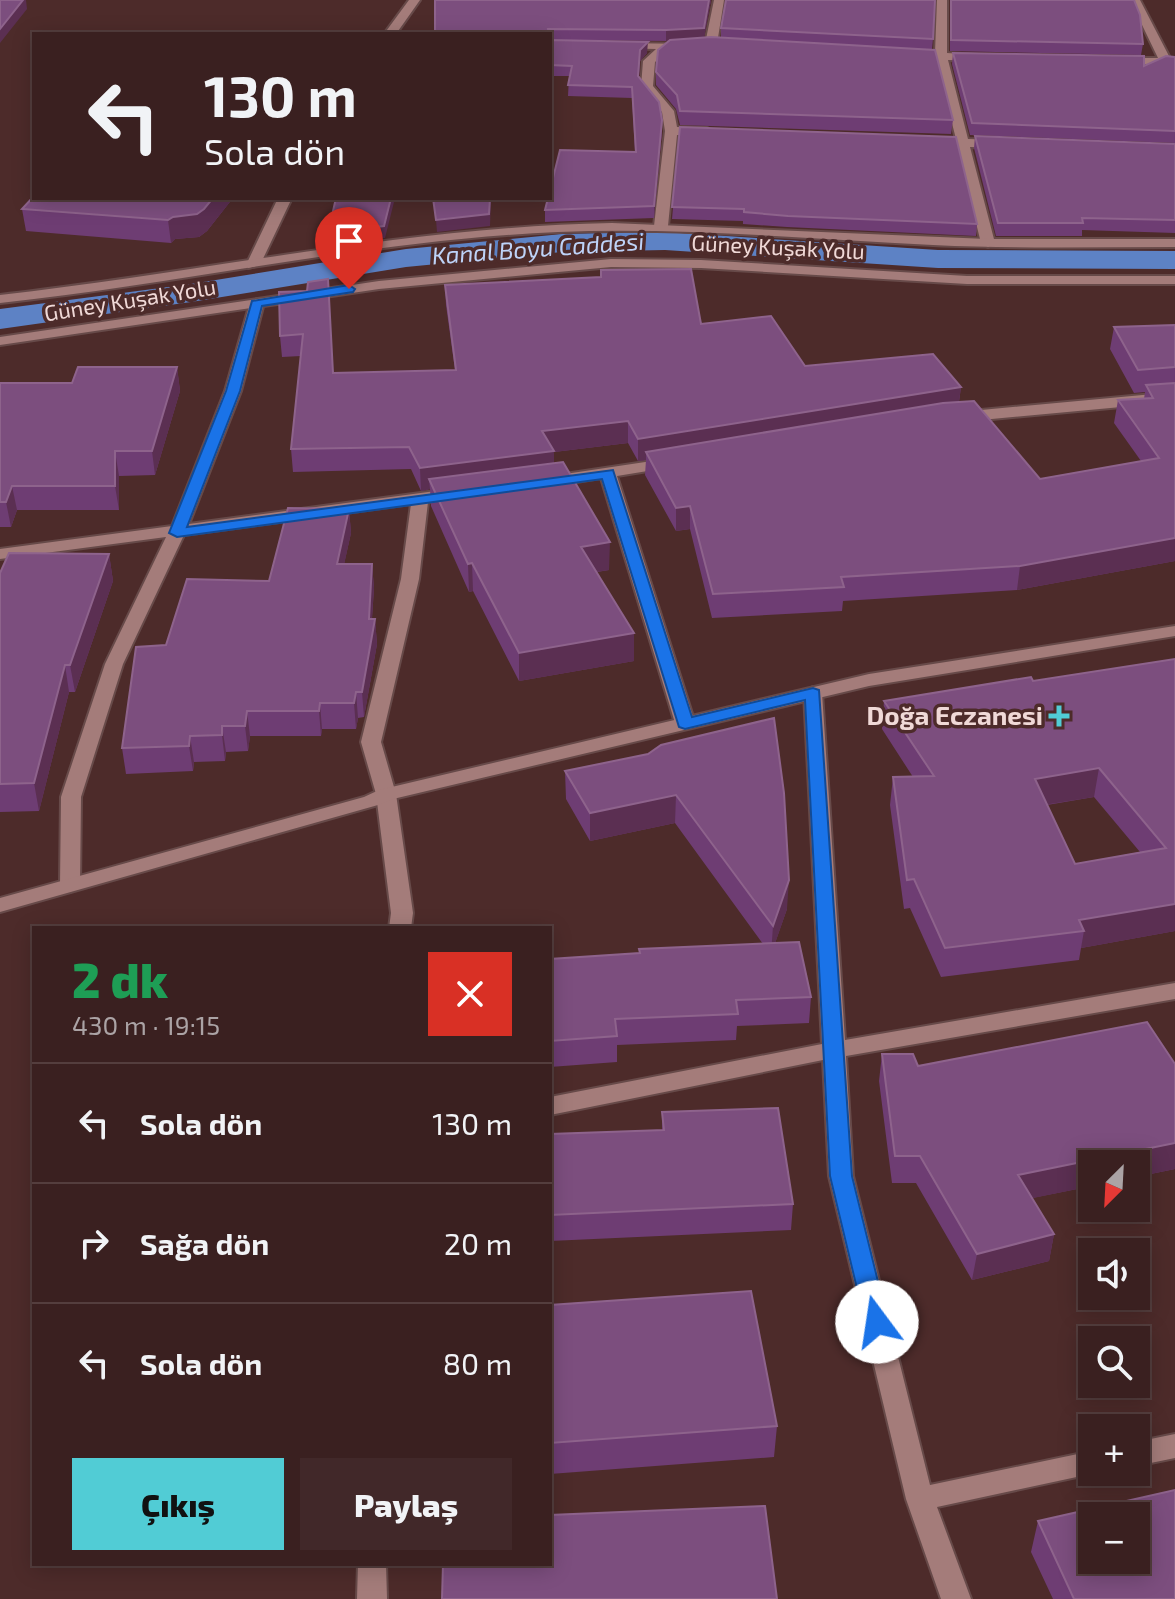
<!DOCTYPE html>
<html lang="tr">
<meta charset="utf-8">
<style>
body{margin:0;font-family:"Exo 2",sans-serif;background:#412829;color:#f1f3f6;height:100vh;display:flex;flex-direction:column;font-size:30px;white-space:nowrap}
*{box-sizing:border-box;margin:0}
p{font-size:26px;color:#aba3a5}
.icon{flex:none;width:44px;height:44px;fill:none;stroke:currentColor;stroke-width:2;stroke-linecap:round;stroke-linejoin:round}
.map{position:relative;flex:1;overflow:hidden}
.panel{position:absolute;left:32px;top:926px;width:520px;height:640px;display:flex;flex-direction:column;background:#3a2020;border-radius:0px;box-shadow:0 4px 20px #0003,0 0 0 2px #543e3e}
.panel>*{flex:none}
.guide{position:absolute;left:32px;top:32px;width:520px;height:168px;border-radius:0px;box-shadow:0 4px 20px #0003,0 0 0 2px #543e3e;background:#3a2020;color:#f1f3f6;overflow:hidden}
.needle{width:52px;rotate:204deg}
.fabs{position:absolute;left:1078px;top:1150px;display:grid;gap:16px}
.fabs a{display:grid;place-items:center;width:72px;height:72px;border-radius:0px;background:#3a2020;box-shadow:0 4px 20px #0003,0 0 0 2px #543e3e;font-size:40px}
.pin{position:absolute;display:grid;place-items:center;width:68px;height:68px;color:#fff;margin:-82px -34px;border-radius:50% 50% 50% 0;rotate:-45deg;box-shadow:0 0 8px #0007}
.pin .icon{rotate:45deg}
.me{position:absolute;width:88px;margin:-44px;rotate:346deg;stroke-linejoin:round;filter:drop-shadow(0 0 6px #0008)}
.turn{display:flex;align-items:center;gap:28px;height:168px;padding:0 40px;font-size:36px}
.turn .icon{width:104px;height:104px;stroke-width:2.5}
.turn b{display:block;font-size:56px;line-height:68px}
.round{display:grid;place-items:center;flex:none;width:84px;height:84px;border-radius:0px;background:#412829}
.headline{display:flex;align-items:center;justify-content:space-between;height:136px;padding:0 40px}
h1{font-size:48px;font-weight:800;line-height:60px;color:#1e9e55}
.primary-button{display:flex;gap:16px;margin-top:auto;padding:16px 40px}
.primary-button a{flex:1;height:92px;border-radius:0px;background:#51ccd5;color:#111;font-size:32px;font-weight:800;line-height:92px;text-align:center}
.primary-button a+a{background:#412829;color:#f1f3f6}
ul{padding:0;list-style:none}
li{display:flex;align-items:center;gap:24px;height:120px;padding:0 40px;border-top:2px solid #543e3e}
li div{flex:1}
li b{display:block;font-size:30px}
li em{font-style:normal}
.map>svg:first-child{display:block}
</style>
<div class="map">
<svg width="1175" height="1599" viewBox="0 0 1175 1599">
<rect width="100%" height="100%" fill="#4d2b2a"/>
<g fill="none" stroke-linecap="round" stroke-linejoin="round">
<!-- canal -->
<path fill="#5d82c5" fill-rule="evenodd" d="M 665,232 L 938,250 L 1175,251 L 1175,269 L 938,268 L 665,250 L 562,252 L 406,267 L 191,302 L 0,329 L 0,309 L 191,284 L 406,249 L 562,234 Z"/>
<!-- minor casing -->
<g stroke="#674a49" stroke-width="4">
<path id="minor" d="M 409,0 L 420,0 L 396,34 L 384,34 Z
M 714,0 L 724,0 L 717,44 L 711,47 L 705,44 Z
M 937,0 L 947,0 L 947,53 L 979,55 L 985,58 L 979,61 L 948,60 L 968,139 L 999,140 L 1005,144 L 999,148 L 970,147 L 995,243 L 988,247 L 981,243 L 957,147 L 931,146 L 925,142 L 931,138 L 956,139 L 936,60 L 911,58 L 905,55 L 911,52 L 935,53 Z
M 1130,0 L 1140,0 L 1170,58 L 1175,59 L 1175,65 L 1115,63 L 1113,61 L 1119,58 L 1158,58 Z
M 620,43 L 691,44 L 691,48 L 670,49 L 655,62 L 653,86 L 674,111 L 677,127 L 707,128 L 713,132 L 707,136 L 677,135 L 668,226 L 661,230 L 654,226 L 665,131 L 662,112 L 641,87 L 643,61 L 656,49 L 616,48 L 614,46 Z
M 278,198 L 292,198 L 260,265 L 248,268 L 246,265 Z
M 257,299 L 264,303 L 241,391 L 189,524 L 458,488 L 466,493 L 458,498 L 428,502 L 419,579 L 381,742 L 396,794 L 413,913 L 411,928 L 389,928 L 391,913 L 376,794 L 361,742 L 401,579 L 411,504 L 184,535 L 123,664 L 81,797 L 80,885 L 70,892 L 60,885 L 61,797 L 105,664 L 166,537 L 0,559 L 0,549 L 172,526 L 225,391 L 250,303 Z
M 1175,392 L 1175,402 L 960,422 L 952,417 L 960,412 Z
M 672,458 L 678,460 L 678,466 L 617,476 L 695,723 L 685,729 L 675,723 L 601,478 L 545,487 L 537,482 L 545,477 Z
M 813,687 L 822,693 L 845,1040 L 1175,983 L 1175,999 L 846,1056 L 853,1176 L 930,1485 L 1092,1451 L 1092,1472 L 1100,1472 L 937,1507 L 971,1599 L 941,1599 L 906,1499 L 829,1176 L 823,1060 L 550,1115 L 550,1097 L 822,1044 L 804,693 Z
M 1175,1434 L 1175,1458 L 1136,1466 L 1136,1442 Z
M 358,1564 L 386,1564 L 387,1599 L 357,1599 Z"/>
</g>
<!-- secondary casing -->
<g stroke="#674a49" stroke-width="4">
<path id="secondary" d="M 612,223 L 987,239 L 1175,239 L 1175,247 C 1094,247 1014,249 933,245 C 808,239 683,227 558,232 C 371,240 186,283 0,303 L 0,295 C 204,272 405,227 612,223 Z
M 611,259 L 701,260 L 967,276 L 1175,276 L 1175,284 L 967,284 L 701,268 L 611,267 L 379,289 L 0,345 L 0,337 L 379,281 Z
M 1175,626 L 1175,636 L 869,686 L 393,799 L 378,805 L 0,912 L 0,898 L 364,797 L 379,790 L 869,674 Z"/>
</g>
<!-- minor -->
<use href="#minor" fill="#a47c7a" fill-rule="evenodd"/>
<!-- secondary -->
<use href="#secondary" fill="#a47c7a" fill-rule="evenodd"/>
</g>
<!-- wall -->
<path fill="#6e3d73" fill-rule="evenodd" d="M 711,0 L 704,37 L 721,37 L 721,28 L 933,39 L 932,49 L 953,120 L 951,134 L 680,125 L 676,109 L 656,85 L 656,72 L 669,41 L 550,40 L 550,34 L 435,34 Z
M 950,0 L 1134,0 L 1143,44 L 1141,55 L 950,51 Z
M 550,40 L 647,53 L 640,61 L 639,77 L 662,131 L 654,218 L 545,222 L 545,210 L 635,152 L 632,98 L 568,96 L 569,76 L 550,76 Z
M 953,53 L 1144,66 L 1175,57 L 1175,143 L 970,135 L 952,64 Z
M 680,127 L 977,224 L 976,236 L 787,227 L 743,224 L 743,221 L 672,219 Z
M 975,136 L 1175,144 L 1175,233 L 1082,230 L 1082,236 L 996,236 L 974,148 Z
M 34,198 L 233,198 L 207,231 L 199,237 L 175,239 L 171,243 L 26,231 L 22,209 Z
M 445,285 L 701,324 L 805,366 L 961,387 L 959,402 L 1040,479 L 1141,461 L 1114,423 L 1118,400 L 1144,399 L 1145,392 L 1134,393 L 1110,349 L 1114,327 L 1175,325 L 1175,561 L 1017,590 L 843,601 L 842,611 L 712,618 L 690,529 L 676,531 L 645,475 L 646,460 L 638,461 L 628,443 L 554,452 L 554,463 L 609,570 L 597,572 L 634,661 L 519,681 L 473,591 L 469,592 L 431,506 L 430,489 L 421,491 L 411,469 L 293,472 L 291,449 L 301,356 L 282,357 L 280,336 L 307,291 L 334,373 L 455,370 L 446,305 Z
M 177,367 L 180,391 L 155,475 L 119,476 L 119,510 L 17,510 L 11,527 L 0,527 L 0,383 L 72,383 Z
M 349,509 L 351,533 L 344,564 L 372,564 L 374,588 L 372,619 L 375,619 L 377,644 L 364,717 L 358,718 L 356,729 L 322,729 L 321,736 L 250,736 L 248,751 L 226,752 L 225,761 L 194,762 L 193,771 L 126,774 L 122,748 L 166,645 L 269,581 Z
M 109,554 L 113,581 L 75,692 L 69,692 L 39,811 L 0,812 L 0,573 Z
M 1175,659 L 1175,931 L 1081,948 L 1079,960 L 941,977 L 910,908 L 904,909 L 890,805 L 893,777 L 913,777 L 882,729 L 884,701 L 1033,681 ZM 1094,797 L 1140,852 L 1075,864 L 1047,805 Z
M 648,754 L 787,909 L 775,943 L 811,997 L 809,1023 L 737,1026 L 736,1040 L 617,1045 L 617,1062 L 550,1067 L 550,959 L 763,944 L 675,823 L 590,841 L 566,799 L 565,771 Z
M 882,1054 L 918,1066 L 1175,1064 L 1175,1169 L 1136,1177 L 1136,1164 L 1092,1164 L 1092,1186 L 1032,1198 L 1054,1234 L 1049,1261 L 972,1280 L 916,1183 L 892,1183 L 879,1081 Z
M 662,1112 L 793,1204 L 791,1230 L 550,1241 L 550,1134 L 662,1130 Z
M 550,1305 L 777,1426 L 774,1457 L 550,1474 Z
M 1038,1521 L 1175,1599 L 1053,1599 L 1031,1552 Z"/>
<!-- shaded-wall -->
<path fill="#5b2f52" d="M 23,0 L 26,0 L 27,9 L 0,43 L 0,29 Z
M 709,0 L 711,0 L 704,38 L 666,41 L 666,30 Z
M 648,42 L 647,53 L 640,61 L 638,87 L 640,50 Z
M 662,120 L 662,131 L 654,218 L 654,206 Z
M 213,198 L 233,198 L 207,231 L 199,237 L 175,239 L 171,243 L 168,220 L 173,217 Z
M 391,198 L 395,198 L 385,238 L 329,245 L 328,233 Z
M 491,198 L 490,226 L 437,232 L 436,220 Z
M 177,367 L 180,391 L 155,475 L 152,451 Z
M 961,387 L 958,408 L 646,452 L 646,460 L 638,461 L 638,439 Z
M 628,421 L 628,443 L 554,452 L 554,473 L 429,479 L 430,489 L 421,491 L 420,468 L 542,431 Z
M 115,451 L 119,476 L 119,510 L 115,486 Z
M 12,486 L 17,510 L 11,527 L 6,502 Z
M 690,506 L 690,529 L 676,531 L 676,508 Z
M 349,509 L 351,533 L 339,588 L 337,564 Z
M 1175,538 L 1175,561 L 1017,590 L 1020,566 Z
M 610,542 L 609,570 L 581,574 L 581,547 Z
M 109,554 L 113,581 L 75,692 L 70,665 Z
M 472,563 L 473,591 L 469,592 L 468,564 Z
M 372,564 L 374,588 L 370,644 L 369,619 Z
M 375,619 L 377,644 L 364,717 L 362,692 Z
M 634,633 L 634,661 L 519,681 L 519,653 Z
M 65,665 L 69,692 L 39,811 L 34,783 Z
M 356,692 L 358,718 L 356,729 L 354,703 Z
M 320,703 L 322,729 L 321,736 L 319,711 Z
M 247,711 L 250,736 L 248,751 L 245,726 Z
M 222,726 L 226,752 L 225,761 L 222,735 Z
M 190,736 L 194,762 L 193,771 L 189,746 Z
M 1099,768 L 1094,797 L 1031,807 L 1035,779 Z
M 676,795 L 675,823 L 590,841 L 590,813 Z
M 789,880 L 787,909 L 771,955 L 773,926 Z
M 1175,904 L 1175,931 L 1081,948 L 1084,931 L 1079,920 Z
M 1175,1143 L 1175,1169 L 1136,1177 L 1136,1164 L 1092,1164 L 1092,1186 L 1013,1202 L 1018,1175 Z
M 1054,1234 L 1049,1261 L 972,1280 L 977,1254 Z"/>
<!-- building -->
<path fill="#7c4e7e" stroke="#8e638c" stroke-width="2" fill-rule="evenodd" d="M 0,0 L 23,0 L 0,29 Z
M 435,0 L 709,0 L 704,28 L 666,30 L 548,29 L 549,34 L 435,34 Z
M 726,0 L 935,0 L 933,39 L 721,28 Z
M 951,0 L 1134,0 L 1140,15 L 1143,44 L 951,40 Z
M 711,37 L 935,50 L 953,120 L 680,111 L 677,95 L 656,72 L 658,50 L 670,40 Z
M 550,40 L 648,42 L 640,50 L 638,76 L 659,102 L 662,120 L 654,206 L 545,210 L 548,198 L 550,198 L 550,190 L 560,150 L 636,152 L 632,87 L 568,85 L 572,66 L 550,65 Z
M 953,53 L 1144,56 L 1144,66 L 1166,56 L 1175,57 L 1175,131 L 972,123 Z
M 680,127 L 956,137 L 977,224 L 788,216 L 744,212 L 744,209 L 672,207 Z
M 975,136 L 1175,144 L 1175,220 L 1082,218 L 1083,223 L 998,223 Z
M 34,196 L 34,198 L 213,198 L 204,209 L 197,214 L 173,217 L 168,220 L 22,209 Z
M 336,198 L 391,198 L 384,226 L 328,233 Z
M 433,198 L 490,198 L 489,214 L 436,220 Z
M 691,269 L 701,324 L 771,316 L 805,366 L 933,354 L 961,387 L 638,439 L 628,421 L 542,431 L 554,451 L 420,468 L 409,447 L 291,449 L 303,334 L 280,336 L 279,292 L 307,291 L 308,282 L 328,279 L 333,373 L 456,370 L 445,285 L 601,277 L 601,270 Z
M 1175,325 L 1175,367 L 1138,370 L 1114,327 Z
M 78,367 L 177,367 L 152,451 L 115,451 L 115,486 L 12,486 L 6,502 L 0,502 L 0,383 L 72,383 Z
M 1175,383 L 1175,538 L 1020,566 L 841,577 L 844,587 L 713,594 L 690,506 L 676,508 L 646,452 L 943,403 L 974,401 L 1040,479 L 1159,458 L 1118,400 L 1153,398 L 1146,385 Z
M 563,462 L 610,542 L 581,547 L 634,633 L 519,653 L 472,563 L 468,564 L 429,479 Z
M 288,508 L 349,509 L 337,564 L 372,564 L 369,619 L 375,619 L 362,692 L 356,692 L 354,703 L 320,703 L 319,711 L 247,711 L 245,726 L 222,726 L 222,735 L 190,736 L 189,746 L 122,748 L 136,647 L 166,645 L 187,579 L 269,581 Z
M 9,553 L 109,554 L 70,665 L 65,665 L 34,783 L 0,784 L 0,573 Z
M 1175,659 L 1175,904 L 1079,920 L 1084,931 L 945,948 L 914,879 L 907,880 L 893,777 L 934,776 L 884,701 L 1031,677 L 1033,681 ZM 1099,768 L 1166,848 L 1075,864 L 1035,779 Z
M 774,718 L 784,793 L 789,880 L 773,926 L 676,795 L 590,813 L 565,771 L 648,754 L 661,745 Z
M 799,942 L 811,997 L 736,1000 L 738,1014 L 615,1019 L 617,1036 L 550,1041 L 550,959 L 640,953 L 639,949 Z
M 1147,1022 L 1175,1064 L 1175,1143 L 1018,1175 L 1054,1234 L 977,1254 L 920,1156 L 895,1156 L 882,1054 L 913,1054 L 918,1066 Z
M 778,1108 L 793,1204 L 550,1215 L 550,1134 L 664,1130 L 662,1112 Z
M 751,1291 L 777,1426 L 550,1443 L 550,1305 Z
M 1175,1490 L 1175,1599 L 1074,1599 L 1038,1521 ZM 1092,1516 L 1136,1516 L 1136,1560 L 1092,1560 Z
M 765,1506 L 777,1599 L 442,1599 L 443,1564 L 550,1564 L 550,1515 Z"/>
<!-- route -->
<path fill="#1a73e8" stroke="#114b97" stroke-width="2" d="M 349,285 L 355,289 L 353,292 L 262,306 L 240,391 L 187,527 L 613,470 L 692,717 L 813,688 L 819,690 L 852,1176 L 888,1322 L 885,1329 L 877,1332 L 868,1329 L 865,1322 L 830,1176 L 805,700 L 685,729 L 679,727 L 602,479 L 177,537 L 169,533 L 226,391 L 252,301 Z"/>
<!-- markers -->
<path fill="#51ccd5" stroke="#4d2b2a" stroke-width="3" d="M1055 704h8v8h8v8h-8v8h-8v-8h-8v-8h8z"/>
<g text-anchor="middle" stroke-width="7" stroke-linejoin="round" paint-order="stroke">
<!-- far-street labels -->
<g font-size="22" fill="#f0d9d7" stroke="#4d2b2a">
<text transform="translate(778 247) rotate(3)" y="8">Güney Kuşak Yolu</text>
<text transform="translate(130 300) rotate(-9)" y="8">Güney Kuşak Yolu</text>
</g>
<!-- far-water labels -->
<g font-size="24" font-style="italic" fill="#bed3f8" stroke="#4d2b2a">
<text transform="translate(538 249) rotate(-4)" y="8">Kanal Boyu Caddesi</text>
</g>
<!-- poi labels -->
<g font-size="26" font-weight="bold" fill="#f0d9d7" stroke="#4d2b2a" text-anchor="end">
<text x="1043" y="725">Doğa Eczanesi</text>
</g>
</g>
</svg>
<div class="fabs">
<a><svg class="needle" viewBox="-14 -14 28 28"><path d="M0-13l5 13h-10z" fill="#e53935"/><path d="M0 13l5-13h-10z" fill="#aba3a5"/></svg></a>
<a><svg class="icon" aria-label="sound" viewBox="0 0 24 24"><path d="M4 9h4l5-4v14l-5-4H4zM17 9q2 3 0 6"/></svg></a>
<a><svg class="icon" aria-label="search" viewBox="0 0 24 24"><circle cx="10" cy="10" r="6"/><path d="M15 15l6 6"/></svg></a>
<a>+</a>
<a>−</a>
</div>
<div class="pin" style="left:349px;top:289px;background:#d93025"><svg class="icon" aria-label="arrive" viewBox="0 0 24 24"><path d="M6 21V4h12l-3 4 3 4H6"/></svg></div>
<svg class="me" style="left:877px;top:1322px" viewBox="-20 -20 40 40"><circle r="19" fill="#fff"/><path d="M0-13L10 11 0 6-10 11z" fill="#1a73e8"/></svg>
<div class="guide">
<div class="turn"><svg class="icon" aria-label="left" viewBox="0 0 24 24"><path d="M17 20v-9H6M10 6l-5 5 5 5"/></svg><div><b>130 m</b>Sola dön</div></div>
</div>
<section class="panel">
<div class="headline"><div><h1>2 dk</h1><p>430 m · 19:15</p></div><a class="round" style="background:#d93025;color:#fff"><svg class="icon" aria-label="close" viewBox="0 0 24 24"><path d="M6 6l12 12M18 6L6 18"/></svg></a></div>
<ul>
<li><svg class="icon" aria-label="left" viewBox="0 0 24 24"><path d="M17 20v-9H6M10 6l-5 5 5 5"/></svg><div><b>Sola dön</b></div><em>130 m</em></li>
<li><svg class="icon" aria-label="right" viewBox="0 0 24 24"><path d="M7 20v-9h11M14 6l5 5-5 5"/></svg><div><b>Sağa dön</b></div><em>20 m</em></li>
<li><svg class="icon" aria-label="left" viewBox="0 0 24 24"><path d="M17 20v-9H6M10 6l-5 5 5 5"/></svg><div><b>Sola dön</b></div><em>80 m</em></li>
</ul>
<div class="primary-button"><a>Çıkış</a><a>Paylaş</a></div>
</section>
</div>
